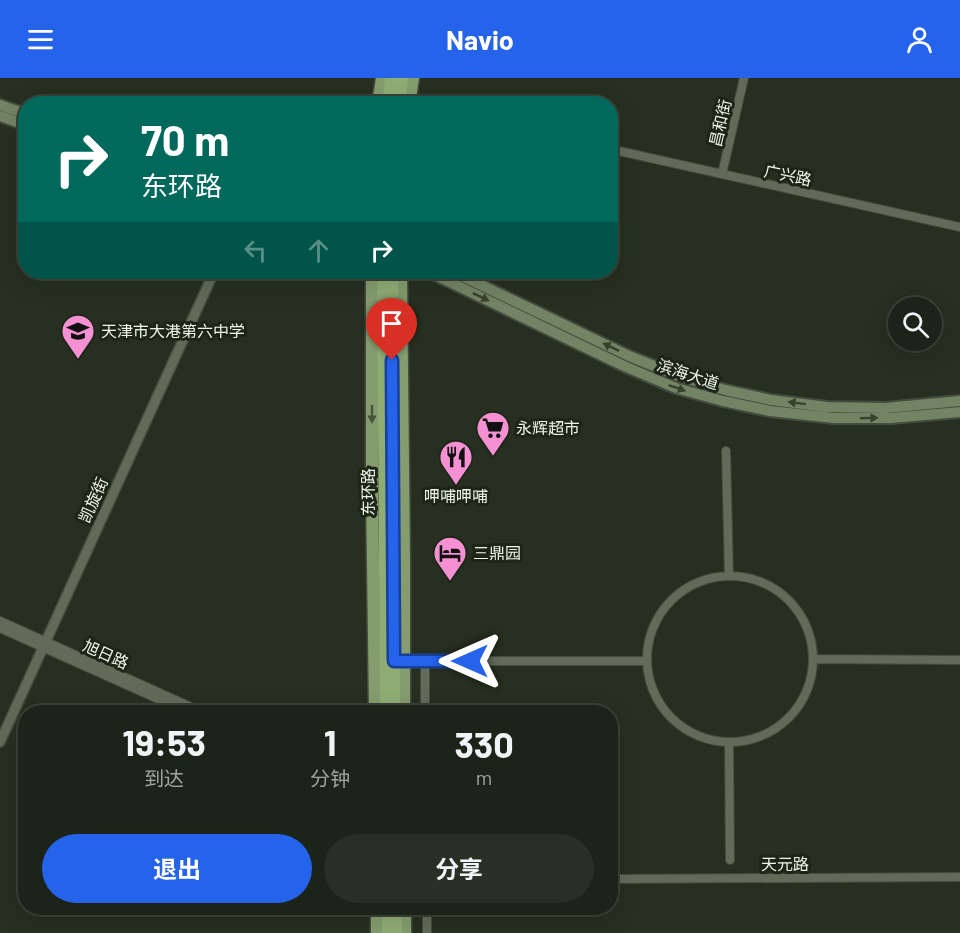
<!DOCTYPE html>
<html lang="zh">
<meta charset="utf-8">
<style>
body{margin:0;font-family:Barlow,"Noto Sans SC",sans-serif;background:#292f25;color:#f1f3f6;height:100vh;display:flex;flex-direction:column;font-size:22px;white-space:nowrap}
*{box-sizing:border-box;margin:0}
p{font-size:20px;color:#a0a4a2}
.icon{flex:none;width:33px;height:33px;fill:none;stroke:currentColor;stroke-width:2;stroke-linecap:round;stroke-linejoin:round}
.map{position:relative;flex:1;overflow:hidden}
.side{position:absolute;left:18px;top:627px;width:600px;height:210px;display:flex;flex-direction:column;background:#1c2318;border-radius:24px;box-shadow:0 6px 24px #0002,0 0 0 2px #3a4037}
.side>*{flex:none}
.hud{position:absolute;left:18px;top:18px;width:600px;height:183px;border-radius:24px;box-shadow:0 6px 24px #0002,0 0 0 2px #3a4037;background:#00695c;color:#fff;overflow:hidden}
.tools{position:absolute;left:888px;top:219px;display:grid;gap:12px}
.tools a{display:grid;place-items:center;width:54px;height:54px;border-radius:50%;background:#1c2318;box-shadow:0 6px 24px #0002,0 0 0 2px #3a4037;font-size:30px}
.pin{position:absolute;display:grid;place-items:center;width:51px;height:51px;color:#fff;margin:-62px -26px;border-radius:50% 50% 50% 0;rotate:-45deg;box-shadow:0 0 6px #0007}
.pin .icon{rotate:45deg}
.me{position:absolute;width:66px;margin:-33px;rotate:270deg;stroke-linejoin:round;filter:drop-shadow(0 0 4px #0008)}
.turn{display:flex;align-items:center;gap:21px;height:126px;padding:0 24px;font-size:27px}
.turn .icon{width:78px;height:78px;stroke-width:2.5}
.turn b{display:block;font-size:42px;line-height:51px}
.lanes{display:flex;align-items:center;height:57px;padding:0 24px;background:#0003;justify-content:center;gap:30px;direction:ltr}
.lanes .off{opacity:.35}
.eta{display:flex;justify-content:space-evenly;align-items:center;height:102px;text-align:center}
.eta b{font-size:36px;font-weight:700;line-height:42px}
.button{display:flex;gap:12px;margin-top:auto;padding:12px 24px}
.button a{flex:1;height:69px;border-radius:36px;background:#2563eb;color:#fff;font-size:24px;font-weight:700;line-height:69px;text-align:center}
.button a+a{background:#292f25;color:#f1f3f6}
header{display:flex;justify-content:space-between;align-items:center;height:78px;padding:0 24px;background:#2563eb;color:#fff;font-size:27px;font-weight:700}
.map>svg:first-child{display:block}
</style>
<header><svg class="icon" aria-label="menu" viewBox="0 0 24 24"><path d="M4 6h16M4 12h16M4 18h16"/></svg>Navio<svg class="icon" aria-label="person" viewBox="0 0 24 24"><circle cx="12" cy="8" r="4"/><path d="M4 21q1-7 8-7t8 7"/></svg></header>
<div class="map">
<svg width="960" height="855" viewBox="0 0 960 855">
<rect width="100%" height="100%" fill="#262f20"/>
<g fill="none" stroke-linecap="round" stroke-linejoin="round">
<!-- minor casing -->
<g stroke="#444c3f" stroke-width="10">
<path id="minor" d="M 610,71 L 960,149
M 722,96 L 744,0
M 726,373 L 729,498
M647 581a83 83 0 1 1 166 0a83 83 0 1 1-166 0Z
M 0,543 L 202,634
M 0,550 L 187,634
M 813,581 L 960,582
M 401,583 L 647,583
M 425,583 L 425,634
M 729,665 L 730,782
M 610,801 L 960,799
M 427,830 L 427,855"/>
</g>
<!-- tertiary casing -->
<g stroke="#444c3f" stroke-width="12">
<path id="tertiary" d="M 0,664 L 214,194"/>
</g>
<!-- secondary casing -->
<g stroke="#444c3f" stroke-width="14">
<path id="secondary" d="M 0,27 L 26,36
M 0,38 L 26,47
M 429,194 L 624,288 L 676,310 L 723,323 L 770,333 L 834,340 L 891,340 L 960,334
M 454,194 L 629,278 L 679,298 L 725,312 L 771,322 L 827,329 L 885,330 L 960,323"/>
</g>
<!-- primary casing -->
<g stroke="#444c3f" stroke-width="15">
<path id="primary" d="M 378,26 L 382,0
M 409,26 L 413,0
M 372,194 L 372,412 L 375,634
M 401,194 L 404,482 L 404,634
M 377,830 L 377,855
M 405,830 L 405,855"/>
</g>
<!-- trunk casing -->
<g stroke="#444c3f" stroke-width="15">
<path id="trunk" d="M 388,26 L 391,0
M 399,26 L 402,0
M 383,194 L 386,634
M 392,194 L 394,634
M 396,830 L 396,855
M 388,834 L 388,855"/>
</g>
<!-- minor -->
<use href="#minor" stroke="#626b5a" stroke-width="8"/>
<!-- tertiary -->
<use href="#tertiary" stroke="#626b5a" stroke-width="9"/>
<!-- secondary -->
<use href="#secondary" stroke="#738464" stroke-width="10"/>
<!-- primary -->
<use href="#primary" stroke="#849c6e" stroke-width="12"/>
<!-- trunk -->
<use href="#trunk" stroke="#8fac75" stroke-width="12"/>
</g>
<!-- one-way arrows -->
<defs><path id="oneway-solid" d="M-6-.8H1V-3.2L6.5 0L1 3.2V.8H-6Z" transform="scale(1.5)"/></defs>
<g fill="#37422d">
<use href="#oneway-solid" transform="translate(481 219) rotate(26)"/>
<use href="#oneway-solid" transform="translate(611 269) rotate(-154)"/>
<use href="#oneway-solid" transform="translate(677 310) rotate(19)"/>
<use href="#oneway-solid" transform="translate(797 325) rotate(-173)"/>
<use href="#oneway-solid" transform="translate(869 340) rotate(-1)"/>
</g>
<use fill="#465539" href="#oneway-solid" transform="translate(372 336) rotate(90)"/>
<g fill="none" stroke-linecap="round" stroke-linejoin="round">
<!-- route casing -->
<g stroke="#184099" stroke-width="15">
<path id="route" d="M 392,282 L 394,583 L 470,583"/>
</g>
<!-- route -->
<use href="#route" stroke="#2563eb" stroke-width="10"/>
</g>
<!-- icons -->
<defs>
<g id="school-pin" transform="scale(1.725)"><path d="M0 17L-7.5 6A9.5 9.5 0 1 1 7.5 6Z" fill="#f591d2" stroke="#1d2516"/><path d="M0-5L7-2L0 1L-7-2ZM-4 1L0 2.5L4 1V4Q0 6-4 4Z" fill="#111"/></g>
<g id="supermarket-pin" transform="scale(1.725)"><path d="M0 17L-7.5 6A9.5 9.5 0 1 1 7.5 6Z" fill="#f591d2" stroke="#1d2516"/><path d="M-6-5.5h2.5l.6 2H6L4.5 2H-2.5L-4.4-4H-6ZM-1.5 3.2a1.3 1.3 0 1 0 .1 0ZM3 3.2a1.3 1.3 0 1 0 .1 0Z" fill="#111"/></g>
<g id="restaurant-pin" transform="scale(1.725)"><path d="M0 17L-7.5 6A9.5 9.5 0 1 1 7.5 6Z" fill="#f591d2" stroke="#1d2516"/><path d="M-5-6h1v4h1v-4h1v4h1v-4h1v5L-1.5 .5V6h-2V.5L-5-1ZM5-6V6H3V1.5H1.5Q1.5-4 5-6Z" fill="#111"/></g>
<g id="hotel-pin" transform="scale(1.725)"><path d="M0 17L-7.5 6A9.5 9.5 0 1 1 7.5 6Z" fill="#f591d2" stroke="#1d2516"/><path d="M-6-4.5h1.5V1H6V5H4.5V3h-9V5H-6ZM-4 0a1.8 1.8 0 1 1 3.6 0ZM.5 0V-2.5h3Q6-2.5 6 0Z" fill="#111"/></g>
</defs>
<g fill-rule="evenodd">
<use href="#school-pin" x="78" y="253"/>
<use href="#supermarket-pin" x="493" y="350"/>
<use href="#restaurant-pin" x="456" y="379"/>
<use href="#hotel-pin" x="450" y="475"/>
</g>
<g text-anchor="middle" stroke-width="6" stroke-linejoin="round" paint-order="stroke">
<!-- street labels -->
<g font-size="16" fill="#edf3e9" stroke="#1d2516">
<text transform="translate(720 45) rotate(-77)" y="6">昌和街</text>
<text transform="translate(788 97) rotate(12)" y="6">广兴路</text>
<text transform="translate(688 296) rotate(18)" y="6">滨海大道</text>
<text transform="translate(368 414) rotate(-90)" y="6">东环路</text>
<text transform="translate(93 422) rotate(-66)" y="6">凯旋街</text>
<text transform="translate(106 576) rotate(24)" y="6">旭日路</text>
<text x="785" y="792">天元路</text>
</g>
<!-- poi labels -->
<g font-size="16" fill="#edf3e9" stroke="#1d2516" text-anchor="start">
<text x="101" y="259">天津市大港第六中学</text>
<text x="516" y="356">永辉超市</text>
<text x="456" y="424" text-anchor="middle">呷哺呷哺</text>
<text x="473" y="481">三鼎园</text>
</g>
</g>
</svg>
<div class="tools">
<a><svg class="icon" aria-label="search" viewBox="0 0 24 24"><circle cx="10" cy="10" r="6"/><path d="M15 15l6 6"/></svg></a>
</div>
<div class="pin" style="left:392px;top:282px;background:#d93025"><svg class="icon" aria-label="arrive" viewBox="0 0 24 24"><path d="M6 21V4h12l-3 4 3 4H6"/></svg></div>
<svg class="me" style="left:470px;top:583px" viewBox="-20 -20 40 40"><path d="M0-17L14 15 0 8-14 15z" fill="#2563eb" stroke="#fff" stroke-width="4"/></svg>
<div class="hud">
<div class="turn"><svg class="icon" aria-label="right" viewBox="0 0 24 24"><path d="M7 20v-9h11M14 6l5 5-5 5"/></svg><div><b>70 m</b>东环路</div></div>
<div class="lanes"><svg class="icon off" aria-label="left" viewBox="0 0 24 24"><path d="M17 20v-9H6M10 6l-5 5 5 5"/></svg><svg class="icon off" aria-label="ahead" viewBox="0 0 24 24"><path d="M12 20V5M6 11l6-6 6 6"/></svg><svg class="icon" aria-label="right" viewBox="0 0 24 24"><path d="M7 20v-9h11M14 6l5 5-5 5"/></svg></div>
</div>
<section class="side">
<div class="eta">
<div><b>19:53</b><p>到达</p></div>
<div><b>1</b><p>分钟</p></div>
<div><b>330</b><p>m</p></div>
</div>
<div class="button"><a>退出</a><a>分享</a></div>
</section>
</div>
